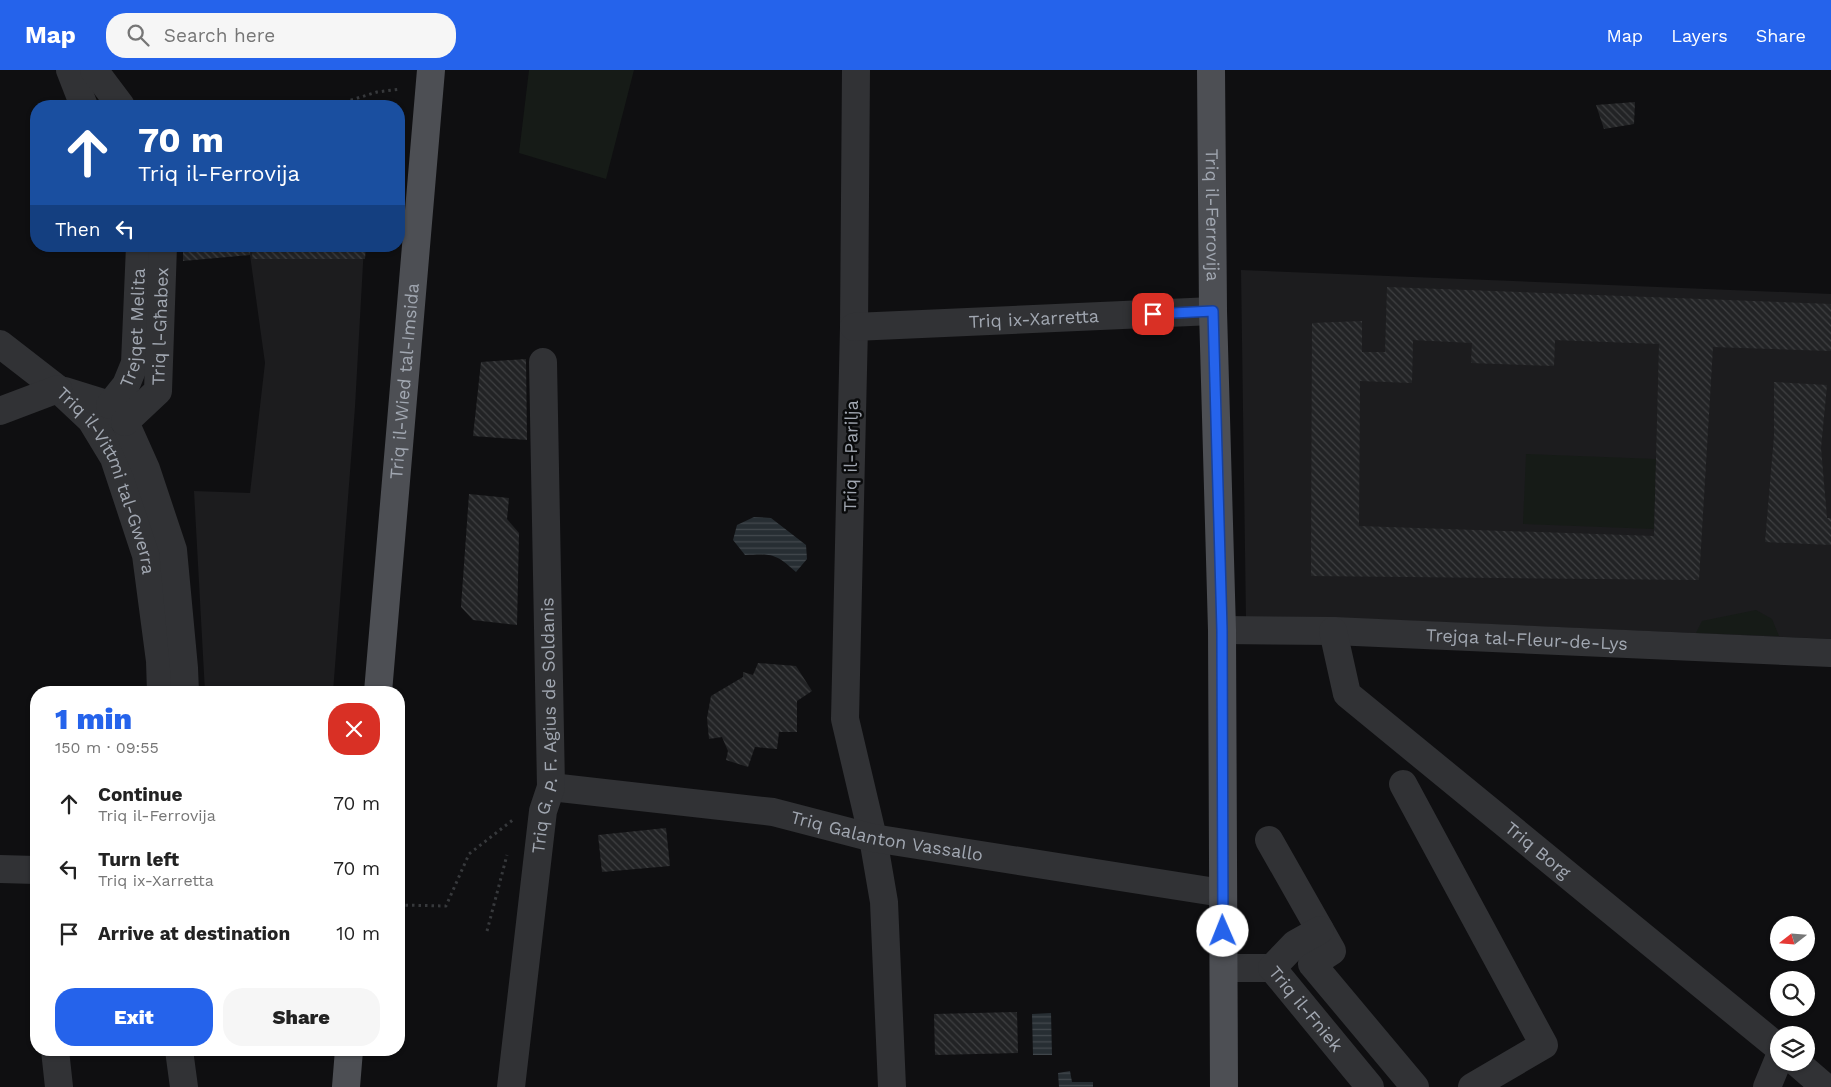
<!DOCTYPE html>
<meta charset="utf-8">
<style>
body{margin:0;font-family:"Work Sans",sans-serif;background:#f6f6f6;color:#222;height:100vh;display:flex;flex-direction:column;font-size:19px;white-space:nowrap}
*{box-sizing:border-box;margin:0}
p{font-size:16px;color:#767676}
.icon{flex:none;width:28px;height:28px;fill:none;stroke:currentColor;stroke-width:2;stroke-linecap:round;stroke-linejoin:round}
.map{position:relative;flex:1;overflow:hidden}
.panel{position:absolute;left:30px;top:616px;width:375px;height:370px;display:flex;flex-direction:column;background:#fff;border-radius:20px;box-shadow:0 1px 4px #0004}
.panel>*{flex:none}
.banner{position:absolute;left:30px;top:30px;width:375px;height:152px;border-radius:20px;box-shadow:0 1px 4px #0004;background:#1a4fa0;color:#fff;overflow:hidden}
.needle{width:32px;rotate:253deg}
.fabs{position:absolute;left:1770px;top:846px;display:grid;gap:10px}
.fabs a{display:grid;place-items:center;width:45px;height:45px;border-radius:50%;background:#fff;box-shadow:0 1px 4px #0004;font-size:25px}
.pin{position:absolute;display:grid;place-items:center;width:42px;height:42px;color:#fff;margin:-21px;border-radius:10px;box-shadow:0 2px 8px #0006}
.me{position:absolute;width:55px;margin:-28px;rotate:359deg;stroke-linejoin:round;filter:drop-shadow(0 0 4px #0008)}
.turn{display:flex;align-items:center;gap:18px;height:105px;padding:0 25px;font-size:22px}
.turn .icon{width:65px;height:65px;stroke-width:2.5}
.turn b{display:block;font-size:35px;line-height:42px}
.then{display:flex;align-items:center;height:48px;padding:0 25px;background:#0003;gap:10px;font-size:19px}
.round{display:grid;place-items:center;flex:none;width:52px;height:52px;border-radius:20px;background:#f6f6f6}
.headline{display:flex;align-items:center;justify-content:space-between;height:85px;padding:0 25px}
h1{font-size:30px;font-weight:800;line-height:38px;color:#2563eb}
.button{display:flex;gap:10px;margin-top:auto;padding:10px 25px}
.button a{flex:1;height:58px;border-radius:20px;background:#2563eb;color:#fff;font-size:20px;font-weight:800;line-height:58px;text-align:center}
.button a+a{background:#f6f6f6;color:#222}
ul{padding:0;list-style:none}
li{display:flex;align-items:center;gap:15px;height:65px;padding:0 25px}
li div{flex:1}
li b{display:block;font-size:19px}
li em{font-style:normal}
header{display:flex;align-items:center;gap:30px;box-sizing:border-box;height:70px;padding:0 25px;background:#2563eb;color:#fff}
header strong{font-size:24px}
nav{display:flex;gap:28px;margin-inline-start:auto;font-size:18px}
.search{width:350px;height:45px;background:#f6f6f6;display:flex;align-items:center;gap:12px;box-sizing:border-box;padding:0 18px;border-radius:20px;color:#767676;font-size:19px}
.map>svg:first-child{display:block}
</style>
<header>
<strong>Map</strong>
<div class="search"><svg class="icon" aria-label="search" viewBox="0 0 24 24"><circle cx="10" cy="10" r="6"/><path d="M15 15l6 6"/></svg>Search here</div>
<nav><a>Map</a><a>Layers</a><a>Share</a></nav>
</header>
<div class="map">
<svg width="1831" height="1017" viewBox="0 0 1831 1017">
<defs>
<pattern id="water-rules" width="6" height="5" patternUnits="userSpaceOnUse" patternTransform="scale(1.25)"><rect width="6" height="5" fill="#272e33"/><path d="M0 2.5h6" fill="none" stroke="#43494e"/></pattern>
<pattern id="building-back-hatch" width="6" height="6" patternUnits="userSpaceOnUse" patternTransform="scale(1.25)"><rect width="6" height="6" fill="#222325"/><path d="M-1 5l2 2M0 0l6 6M5-1l2 2" fill="none" stroke="#3f4042"/></pattern>
</defs>
<rect width="100%" height="100%" fill="#0f0f11"/>
<!-- built -->
<path fill="#1c1c1e" d="M 251,176 L 364,176 L 355,337 L 333,622 L 205,622 L 194,421 L 250,423 L 265,293 L 250,185 Z
M 1241,200 L 1831,224 L 1831,569 L 1368,549 L 1246,550 Z"/>
<!-- green -->
<path fill="#161b17" d="M 529,0 L 634,0 L 606,109 L 519,83 Z
M 1526,384 L 1656,389 L 1654,459 L 1523,454 Z
M 1756,540 L 1772,549 L 1779,566 L 1696,563 L 1702,551 Z"/>
<!-- water -->
<path fill="url(#water-rules)" d="M 754,447 L 771,448 L 806,475 L 807,489 L 796,502 C 775,483 772,484 745,485 L 733,470 L 737,455 Z
M 1051,943 L 1052,985 L 1033,985 L 1032,944 Z
M 1070,1001 L 1072,1012 L 1093,1012 L 1093,1017 L 1059,1017 L 1058,1003 Z"/>
<!-- building -->
<path fill="url(#building-back-hatch)" fill-rule="evenodd" d="M 1635,32 L 1634,54 L 1604,59 L 1596,35 Z
M 183,176 L 251,176 L 250,185 L 183,191 Z
M 253,176 L 366,176 L 365,189 L 252,189 Z
M 1387,217 L 1831,234 L 1831,281 L 1713,277 L 1699,510 L 1311,506 L 1312,253 L 1362,251 L 1362,282 L 1385,282 ZM 1413,270 L 1472,273 L 1471,293 L 1554,296 L 1555,270 L 1659,274 L 1654,466 L 1359,456 L 1360,311 L 1412,313 Z
M 526,289 L 527,370 L 473,366 L 481,292 Z
M 1774,312 L 1827,315 L 1821,378 L 1827,448 L 1831,448 L 1831,475 L 1765,472 L 1774,366 Z
M 469,424 L 509,428 L 507,449 L 519,463 L 517,555 L 473,550 L 461,537 Z
M 758,593 L 796,596 L 812,621 L 797,631 L 797,662 L 779,662 L 777,679 L 755,677 L 748,697 L 726,690 L 728,681 L 722,667 L 709,669 L 707,648 L 711,626 L 743,607 L 743,602 L 753,605 Z
M 666,758 L 670,796 L 602,802 L 598,765 Z
M 1017,942 L 1018,983 L 935,985 L 934,944 Z"/>
<g fill="none" stroke-linecap="round" stroke-linejoin="round">
<!-- path -->
<path stroke="#37393c" stroke-width="3" stroke-dasharray="2.5 4" stroke-linecap="butt" d="M 332,36 L 377,22 L 401,19
M 399,835 L 446,836 L 469,784 L 514,749
M 487,861 L 507,785"/>
<!-- minor -->
<g stroke="#313235" stroke-width="28">
<path d="M 70,0 L 84,36"/>
<path d="M 94,0 L 121,36"/>
<path d="M 856,0 L 854,257 L 845,649 L 873,768 L 884,832 L 892,1017"/>
<path id="s1" d="M 854,257 L 1213,241"/>
<path id="s2" d="M 0,274 L 58,319 L 91,350 L 114,388 L 146,485 L 160,591 L 161,622"/>
<path d="M 65,321 L 110,335 L 125,352 L 146,399 L 173,480 L 184,598 L 185,622"/>
<path id="s3" d="M 110,335 L 126,315 L 135,293 L 140,176"/>
<path d="M 0,341 L 58,319"/>
<path id="s4" d="M 125,352 L 158,321 L 163,176"/>
<path id="s5" d="M 1222,560 L 1333,561 L 1831,583"/>
<path id="s6" d="M 1333,561 L 1347,624 L 1779,978"/>
<path d="M 1403,714 L 1544,975 L 1472,1017"/>
<path id="s7" d="M 551,717 L 773,742 L 873,768 L 1222,823"/>
<path d="M 1269,770 L 1332,881 L 1312,894 L 1415,1017"/>
<path d="M 0,799 L 36,800"/>
<path id="s8" d="M 1224,898 L 1272,898 L 1370,1017"/>
<path d="M 1272,898 L 1295,874 L 1320,860"/>
<path d="M 55,980 L 59,1017"/>
<path d="M 179,980 L 184,1017"/>
<path d="M 1796,992 L 1825,1017"/>
<path id="s9" d="M 511,1017 L 543,741 L 551,717 L 543,292"/>
<path d="M 1767,1017 L 1779,988"/>
</g>
<!-- major -->
<g stroke="#4d4f54" stroke-width="28">
<path id="s10" d="M 1211,0 L 1213,241 L 1222,560 L 1224,1017"/>
<path id="s11" d="M 378,622 L 431,0"/>
<path d="M 346,1017 L 349,980"/>
</g>
</g>
<g fill="none" stroke-linecap="round" stroke-linejoin="round">
<!-- route casing -->
<g stroke="#184099" stroke-width="12">
<path id="route" d="M 1153,244 L 1213,241 L 1222,560 L 1223,861"/>
</g>
<!-- route -->
<use href="#route" stroke="#2563eb" stroke-width="9"/>
</g>
<g text-anchor="middle" stroke-width="5" stroke-linejoin="round" paint-order="stroke">
<!-- street labels -->
<g font-size="18" fill="#a1a7b1" stroke="#0a0b0c">
<text dy="6" stroke="none"><textPath href="#s10" startOffset="145">Triq il-Ferrovija</textPath></text>
<text dy="6" stroke="none"><textPath href="#s1" startOffset="180">Triq ix-Xarretta</textPath></text>
<text dy="6" stroke="none"><textPath href="#s4" startOffset="110">Triq l-Għabex</textPath></text>
<text dy="6" stroke="none"><textPath href="#s3" startOffset="84">Trejqet Melita</textPath></text>
<text dy="6" stroke="none"><textPath href="#s11" startOffset="312">Triq il-Wied tal-Imsida</textPath></text>
<text transform="translate(851 386) rotate(-89)" y="6">Triq il-Parilja</text>
<text dy="6" stroke="none"><textPath href="#s2" startOffset="180">Triq il-Vittmi tal-Gwerra</textPath></text>
<text dy="6" stroke="none"><textPath href="#s5" startOffset="305">Trejqa tal-Fleur-de-Lys</textPath></text>
<text dy="6" stroke="none"><textPath href="#s9" startOffset="364">Triq G. P. F. Agius de Soldanis</textPath></text>
<text dy="6" stroke="none"><textPath href="#s7" startOffset="340">Triq Galanton Vassallo</textPath></text>
<text dy="6" stroke="none"><textPath href="#s6" startOffset="311">Triq Borg</textPath></text>
<text dy="6" stroke="none"><textPath href="#s8" startOffset="101">Triq il-Fniek</textPath></text>
</g>
</g>
</svg>
<div class="fabs">
<a><svg class="needle" viewBox="-14 -14 28 28"><path d="M0-13l5 13h-10z" fill="#e53935"/><path d="M0 13l5-13h-10z" fill="#767676"/></svg></a>
<a><svg class="icon" aria-label="search" viewBox="0 0 24 24"><circle cx="10" cy="10" r="6"/><path d="M15 15l6 6"/></svg></a>
<a><svg class="icon" aria-label="layers" viewBox="0 0 24 24"><path d="M12 4l9 5-9 5-9-5zM3 14l9 5 9-5"/></svg></a>
</div>
<div class="pin" style="left:1153px;top:244px;background:#d93025"><svg class="icon" aria-label="arrive" viewBox="0 0 24 24"><path d="M6 21V4h12l-3 4 3 4H6"/></svg></div>
<svg class="me" style="left:1223px;top:861px" viewBox="-20 -20 40 40"><circle r="19" fill="#fff"/><path d="M0-13L10 11 0 6-10 11z" fill="#2563eb"/></svg>
<div class="banner">
<div class="turn"><svg class="icon" aria-label="ahead" viewBox="0 0 24 24"><path d="M12 20V5M6 11l6-6 6 6"/></svg><div><b>70 m</b>Triq il-Ferrovija</div></div>
<div class="then">Then<svg class="icon" aria-label="left" viewBox="0 0 24 24"><path d="M17 20v-9H6M10 6l-5 5 5 5"/></svg></div>
</div>
<section class="panel">
<div class="headline"><div><h1>1 min</h1><p>150 m · 09:55</p></div><a class="round" style="background:#d93025;color:#fff"><svg class="icon" aria-label="close" viewBox="0 0 24 24"><path d="M6 6l12 12M18 6L6 18"/></svg></a></div>
<ul>
<li><svg class="icon" aria-label="ahead" viewBox="0 0 24 24"><path d="M12 20V5M6 11l6-6 6 6"/></svg><div><b>Continue</b><p>Triq il-Ferrovija</p></div><em>70 m</em></li>
<li><svg class="icon" aria-label="left" viewBox="0 0 24 24"><path d="M17 20v-9H6M10 6l-5 5 5 5"/></svg><div><b>Turn left</b><p>Triq ix-Xarretta</p></div><em>70 m</em></li>
<li><svg class="icon" aria-label="arrive" viewBox="0 0 24 24"><path d="M6 21V4h12l-3 4 3 4H6"/></svg><div><b>Arrive at destination</b></div><em>10 m</em></li>
</ul>
<div class="button"><a>Exit</a><a>Share</a></div>
</section>
</div>
